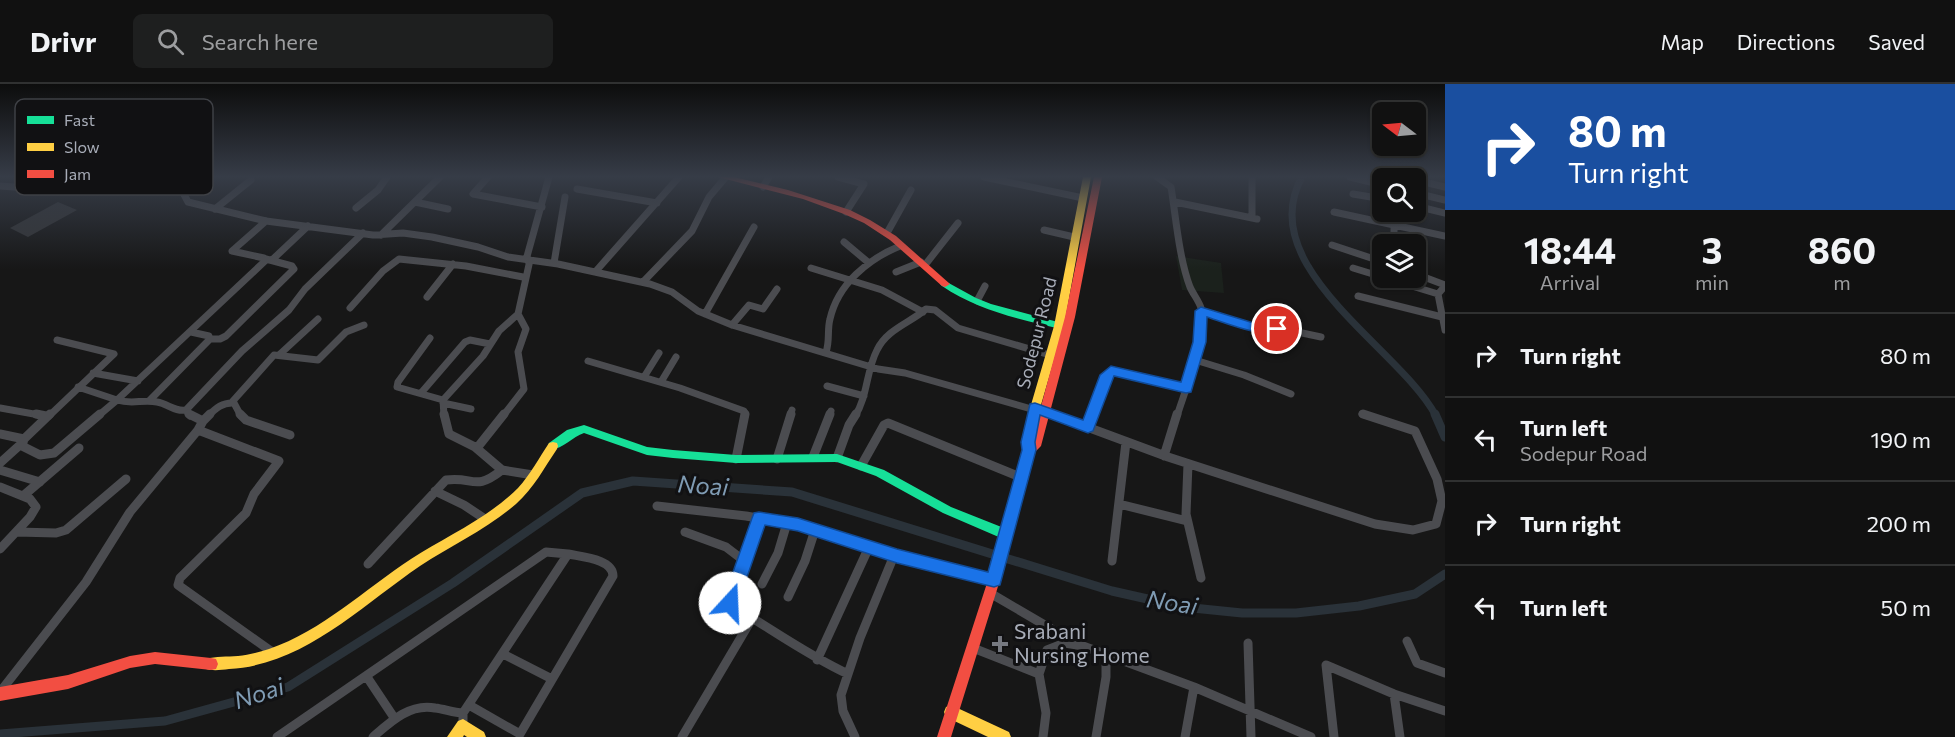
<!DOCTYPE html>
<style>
body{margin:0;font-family:Commissioner,sans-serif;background:#1e1f1f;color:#f1f3f6;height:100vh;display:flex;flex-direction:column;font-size:22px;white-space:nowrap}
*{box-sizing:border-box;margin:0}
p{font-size:20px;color:#9c9d9f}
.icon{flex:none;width:33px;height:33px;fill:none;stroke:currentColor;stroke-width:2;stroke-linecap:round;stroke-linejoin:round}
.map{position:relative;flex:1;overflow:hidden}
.details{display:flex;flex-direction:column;background:#111;width:510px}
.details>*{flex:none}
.guide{background:#1a4fa0;color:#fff;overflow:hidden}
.needle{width:39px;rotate:286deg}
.buttons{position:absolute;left:1372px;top:18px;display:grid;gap:12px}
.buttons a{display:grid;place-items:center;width:54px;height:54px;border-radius:9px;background:#111;box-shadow:0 2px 4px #0004,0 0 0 2px #303131;font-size:30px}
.pin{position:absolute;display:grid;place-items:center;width:51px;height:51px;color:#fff;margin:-26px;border:3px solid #fff;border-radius:50%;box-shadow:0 2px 6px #0007}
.me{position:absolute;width:66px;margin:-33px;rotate:20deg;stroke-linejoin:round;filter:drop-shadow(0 0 4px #0008)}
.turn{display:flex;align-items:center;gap:21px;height:126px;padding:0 24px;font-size:27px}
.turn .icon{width:78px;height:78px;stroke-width:2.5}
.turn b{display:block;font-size:42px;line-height:51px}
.eta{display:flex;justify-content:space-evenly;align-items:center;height:102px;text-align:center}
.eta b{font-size:36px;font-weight:700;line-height:42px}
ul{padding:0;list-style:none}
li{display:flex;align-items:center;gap:18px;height:84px;padding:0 24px;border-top:2px solid #303131}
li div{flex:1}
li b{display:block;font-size:22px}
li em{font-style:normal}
header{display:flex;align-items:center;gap:36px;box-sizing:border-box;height:84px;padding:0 30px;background:#111;border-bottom:2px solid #303131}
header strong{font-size:28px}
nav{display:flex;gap:33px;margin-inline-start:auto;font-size:21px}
.search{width:420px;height:54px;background:#1e1f1f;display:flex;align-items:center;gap:15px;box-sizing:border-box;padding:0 21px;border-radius:9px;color:#9c9d9f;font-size:22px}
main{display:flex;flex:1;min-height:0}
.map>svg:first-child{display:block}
</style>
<header>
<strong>Drivr</strong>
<div class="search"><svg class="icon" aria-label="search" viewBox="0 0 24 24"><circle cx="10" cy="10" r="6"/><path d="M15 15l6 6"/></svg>Search here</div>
<nav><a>Map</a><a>Directions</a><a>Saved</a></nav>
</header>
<main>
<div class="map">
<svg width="1445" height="653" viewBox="0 0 1445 653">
<rect width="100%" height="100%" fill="#171717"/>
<!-- green -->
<path fill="#1b211c" d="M 1176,172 L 1221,179 L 1224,209 L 1182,206 Z"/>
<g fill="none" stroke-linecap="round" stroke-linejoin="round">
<!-- canal-far1 -->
<path stroke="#2a3239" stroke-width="7" d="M 1302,93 C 1252,183 1401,265 1436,332"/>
<!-- canal -->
<path stroke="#2a3239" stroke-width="9" d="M 1435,330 L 1445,353
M 0,650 L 165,637 L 288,603 L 453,499 L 582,409 L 633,397 L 792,408 L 1112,507 L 1183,523 L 1242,529 L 1296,529 L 1359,522 L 1415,510 L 1445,490"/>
</g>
<!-- building -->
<path fill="#343537" d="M 58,118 L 77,126 L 28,153 L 10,144 Z"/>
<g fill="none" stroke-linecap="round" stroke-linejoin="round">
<!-- street-far1 -->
<path stroke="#4b4c50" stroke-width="7" d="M 161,93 L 179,101 L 188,118 L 266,137 L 373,151 L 403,149 L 432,153 L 478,163 L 508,173 L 558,180 L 650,200 L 672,208 L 698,227 L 732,241 L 878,285 L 905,289 L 1056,332
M 488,93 L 473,110 L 542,123
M 838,93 L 864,100 L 846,128
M 984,93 L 1083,114
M 1157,93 L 1171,103 C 1176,134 1179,174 1190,203 C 1193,210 1199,217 1201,224 C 1208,250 1185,306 1177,332
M 1252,93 L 1252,134
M 1350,93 L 1383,101
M 1416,96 L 1445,103
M 0,102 L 28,104 L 48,93
M 763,103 L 769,93
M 577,105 L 657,119
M 1416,109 L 1445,116
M 1353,110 L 1383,115
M 415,118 L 448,125
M 1175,118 L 1257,135
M 1416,122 L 1445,129
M 356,124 L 378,106 L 387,93
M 215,125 L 251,96
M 1334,128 L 1445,152
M 1394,141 L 1394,160
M 1044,146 L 1074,153
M 887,149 L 911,106
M 381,151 L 440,93
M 844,158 L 869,179
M 1332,161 L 1383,178
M 272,176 L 308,142
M 526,176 L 549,93
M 554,179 L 565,113
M 925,181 L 958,139
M 811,184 L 882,206 L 923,228
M 1353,184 L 1438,210 L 1445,202
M 596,187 L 679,93
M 896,188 L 921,178
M 1416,190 L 1445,201
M 643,198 L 692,147 L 709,113 L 725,94
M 1438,210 L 1445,246
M 1358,212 L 1442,233
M 427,213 L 453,180
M 977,217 L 985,202
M 350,224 L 383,187 L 399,175 L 466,182 L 523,193
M 1201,227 L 1256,244 L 1288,246 L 1321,253
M 705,230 L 754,143
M 732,241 L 749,221 L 763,225 L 777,205
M 430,254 L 398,298 L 397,303 L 443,316 L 483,272 L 499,247 L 518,230
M 210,255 L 220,255 L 226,252 L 294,185 L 292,182 L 266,175
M 826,268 C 830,257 827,246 830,235 C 838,200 868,175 900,162
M 279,271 L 318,235
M 1195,276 L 1244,291 L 1291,310
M 588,277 L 680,304 L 744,327 L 745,332
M 93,289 L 138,297
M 644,293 L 659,269
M 661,298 L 676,273
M 827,302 L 864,312
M 78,303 L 117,316 L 265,177 L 264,174 L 232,167 L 266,137
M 421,309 L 465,258 L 470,256 L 490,260
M 443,316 L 444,332
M 149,317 L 210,255 L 209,252 L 191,248
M 232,318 L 274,271 L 318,276 L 346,248 L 364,241
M 443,319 L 471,325
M 0,324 L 45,332
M 186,326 L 190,332
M 1362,330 L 1368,332
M 49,332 L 114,270 L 57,256
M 98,332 L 117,316 C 133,321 142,315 157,318 C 168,320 175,328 186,326 L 242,267 L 289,226 L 305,205 L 363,149
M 208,332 C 216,324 223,318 234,319 L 241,332
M 503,332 L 524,305 L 518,268 L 526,245 L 518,230 L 530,176
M 790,332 L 792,326
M 829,332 L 831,327
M 855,332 C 868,312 866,287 877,266 C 887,245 910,239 926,225 L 935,226 L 958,244 L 1050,271
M 1092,332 L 1107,291 L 1111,287 L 1186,304"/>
<!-- street -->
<path stroke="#4b4c50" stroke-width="9" d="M 36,330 L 46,332
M 50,330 L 24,355 L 22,362 L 40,371 L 54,369 L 100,330
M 189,330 L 203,337 L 198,346 L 279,377 L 254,410 L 246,429 L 180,494 L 178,501 L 275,570
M 240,330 L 246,336 L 290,351
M 444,330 L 449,350 L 475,363 L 502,386
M 1052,330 L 1168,373 L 1375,440 L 1413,446 L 1436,440 L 1442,417 L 1437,395 L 1415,347 L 1363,330
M 203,337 L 210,330
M 1088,344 L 1093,330
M 0,350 L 24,355
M 477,364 L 504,330
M 1164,372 L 1177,330
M 813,373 L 830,330
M 837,374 L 849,341 L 856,330
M 736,375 L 745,330
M 777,375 L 791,330
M 0,379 L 21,360
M 1188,380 L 1186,430 L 1201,494
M 861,382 L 884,341 L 888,339 L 1020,393
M 0,386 L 40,398
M 0,403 L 30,415 L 36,423 L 30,433 L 0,465
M 435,407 L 464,421 L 485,435
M 23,412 L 79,364
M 1119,420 L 1187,437
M 657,422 L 746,432 L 798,441 L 897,472
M 17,448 L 56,449 L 66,446 L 126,395
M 685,448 L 726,463 L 743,476 L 742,491 L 731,521 C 770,544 807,571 848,590
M 743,476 L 759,434
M 1112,477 L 1126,358
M 368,480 L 446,396 C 474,392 474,408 502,386 L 533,391
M 762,500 L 778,469 L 787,439
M 990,509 L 1060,550 L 1065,559
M 788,513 L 805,477 L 815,446
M 1407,557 L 1417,579 L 1445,589
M 1248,559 L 1251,653
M 973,564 L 1039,590 L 1046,629 L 1043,653
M 503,570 L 552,595
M 817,576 L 869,463
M 1039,590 L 1047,566 L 1065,559 L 1083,562 L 1194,603 L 1185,653
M 367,593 L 395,635
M 1194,603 L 1311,653
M 0,608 L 86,498 L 130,428 L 198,346
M 1394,610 L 1400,653
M 463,642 L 463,629 L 568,470 C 582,473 613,475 613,492 L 520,650 L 469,621
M 277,653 L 546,468 L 568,470
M 373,653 C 390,638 410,619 435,624 C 445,625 453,629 463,629
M 682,653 L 753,533
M 855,653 L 843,627 L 841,611 L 860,554 L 893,474 L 903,471 L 994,496
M 1096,653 L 1106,593 L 1106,571
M 1334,653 L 1326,581 L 1394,610 L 1445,627"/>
<!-- fast -->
<path fill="#16e098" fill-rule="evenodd" d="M 945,197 L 976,214 L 991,220 L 1069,241 L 1071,243 L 1066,246 C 1022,236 979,227 942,202 L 940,200 L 942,198 Z
M 584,341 L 647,363 L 673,366 L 736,371 L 837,370 L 884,386 L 951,423 L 1009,446 L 1011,450 L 1009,454 L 1005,455 L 1001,454 L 943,429 L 876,392 L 837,378 L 736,379 L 673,374 L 647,371 L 584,349 C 572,353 561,367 549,365 L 548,362 L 549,359 L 567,346 Z"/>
<!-- slow -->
<path fill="#ffcf43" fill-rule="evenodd" d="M 1083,93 L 1091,93 L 1064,242 L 1036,338 L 1035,341 L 1027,341 L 1026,338 L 1054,242 Z
M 553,358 L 557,359 L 558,362 L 557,365 C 544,384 534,404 516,420 C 487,445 452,461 420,482 C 361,522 304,581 229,585 C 221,586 213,587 206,585 L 204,580 L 206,575 C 216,572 227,573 238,572 C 248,571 259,568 269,565 C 322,547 365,505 411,475 C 447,452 488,434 518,404 C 530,391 539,374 549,359 Z
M 951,621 L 1009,648 L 1011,653 L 988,653 L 946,633 L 944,628 L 946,623 Z
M 463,635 L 484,648 L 486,653 L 467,653 L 464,651 L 463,653 L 447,653 L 458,637 Z"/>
<!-- jam -->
<path fill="#f24e42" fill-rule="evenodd" d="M 718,93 L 734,93 L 788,106 L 850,126 L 870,136 L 896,152 L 950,200 L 945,203 L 942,202 L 890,156 L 864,139 L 844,130 L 803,115 Z
M 1094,93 L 1102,93 L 1075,233 L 1041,362 L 1034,369 L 1000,496 L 951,653 L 937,653 L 988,496 L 1024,366 L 1026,338 L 1027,335 L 1035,335 L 1036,341 L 1065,233 Z
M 155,568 L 211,574 L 216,575 L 218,580 L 216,585 L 211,586 L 155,580 L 130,584 L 68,605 L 0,617 L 0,603 L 68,591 L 130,572 Z"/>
</g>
<!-- sky -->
<linearGradient id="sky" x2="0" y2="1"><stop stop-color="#0d0d0d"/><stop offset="0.5" stop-color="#363c47"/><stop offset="1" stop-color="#363c47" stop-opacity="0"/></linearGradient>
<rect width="1445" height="185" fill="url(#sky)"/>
<!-- route -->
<path fill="#1a73e8" stroke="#114b97" stroke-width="1.5" d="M 1201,223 L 1257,240 L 1277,241 L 1283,245 C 1271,258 1223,238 1207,233 L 1206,258 L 1191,308 L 1186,309 L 1114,292 L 1093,347 L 1088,349 L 1040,331 L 1035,358 L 1036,366 L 1000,501 L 994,503 L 897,479 L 798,447 L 765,441 L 736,525 L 730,527 L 724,525 L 722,519 L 752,434 L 754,429 L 759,428 L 798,434 L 897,465 L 988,488 L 1022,366 L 1021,358 L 1030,320 L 1035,319 L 1083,336 L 1100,291 L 1111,282 L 1181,298 L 1193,258 L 1195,227 Z"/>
<!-- markers -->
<path fill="#757880" stroke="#111113" stroke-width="2" d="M997 551h6v6h6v6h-6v6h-6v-6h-6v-6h6z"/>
<g text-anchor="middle" stroke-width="6" stroke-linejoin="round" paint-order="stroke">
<!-- street labels -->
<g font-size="18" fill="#a8adb8" stroke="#111113">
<text transform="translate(1037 249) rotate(-76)" y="6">Sodepur Road</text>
</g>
<!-- near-poi labels -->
<g font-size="21" fill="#a8adb8" stroke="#111113" text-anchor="start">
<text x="1014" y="555">Srabani<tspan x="1014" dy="24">Nursing Home</tspan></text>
</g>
<!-- near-water labels -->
<g font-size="24" font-style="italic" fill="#7f9bb3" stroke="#111113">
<text transform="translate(703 402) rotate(4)" y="8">Noai</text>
<text transform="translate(1172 519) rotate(9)" y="8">Noai</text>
<text transform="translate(259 610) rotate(-18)" y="8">Noai</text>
</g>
</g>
<!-- legend -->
<rect x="15" y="15" width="198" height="96" rx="9" fill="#111113" stroke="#3e4045" stroke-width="1.5"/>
<rect x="27" y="32" width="27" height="8" fill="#16e098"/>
<rect x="27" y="59" width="27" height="8" fill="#ffcf43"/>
<rect x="27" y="86" width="27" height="8" fill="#f24e42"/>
<g font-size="16" fill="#a8adb8">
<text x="64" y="42">Fast</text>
<text x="64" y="69">Slow</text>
<text x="64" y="96">Jam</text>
</g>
</svg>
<div class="buttons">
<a><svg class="needle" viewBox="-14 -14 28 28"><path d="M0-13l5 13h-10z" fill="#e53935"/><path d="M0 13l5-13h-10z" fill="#9c9d9f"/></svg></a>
<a><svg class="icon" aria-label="search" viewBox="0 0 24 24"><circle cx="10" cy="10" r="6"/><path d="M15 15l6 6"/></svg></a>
<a><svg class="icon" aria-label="layers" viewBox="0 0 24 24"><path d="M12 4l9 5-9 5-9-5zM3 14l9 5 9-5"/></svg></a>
</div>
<div class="pin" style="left:1277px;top:245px;background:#d93025"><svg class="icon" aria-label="arrive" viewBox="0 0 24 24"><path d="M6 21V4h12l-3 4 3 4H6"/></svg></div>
<svg class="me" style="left:730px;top:519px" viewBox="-20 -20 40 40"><circle r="19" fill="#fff"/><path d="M0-13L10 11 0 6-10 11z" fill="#1a73e8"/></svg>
</div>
<section class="details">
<div class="guide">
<div class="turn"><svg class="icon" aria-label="right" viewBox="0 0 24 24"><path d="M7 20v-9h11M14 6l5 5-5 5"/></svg><div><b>80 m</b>Turn right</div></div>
</div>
<div class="eta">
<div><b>18:44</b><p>Arrival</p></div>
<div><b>3</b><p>min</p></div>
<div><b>860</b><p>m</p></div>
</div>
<ul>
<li><svg class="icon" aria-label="right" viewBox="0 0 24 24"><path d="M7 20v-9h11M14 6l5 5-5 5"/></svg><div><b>Turn right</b></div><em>80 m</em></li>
<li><svg class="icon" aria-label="left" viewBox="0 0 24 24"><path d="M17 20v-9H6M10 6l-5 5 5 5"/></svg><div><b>Turn left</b><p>Sodepur Road</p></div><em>190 m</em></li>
<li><svg class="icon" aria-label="right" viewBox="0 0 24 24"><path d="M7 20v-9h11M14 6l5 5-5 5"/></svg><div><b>Turn right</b></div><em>200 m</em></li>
<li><svg class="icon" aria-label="left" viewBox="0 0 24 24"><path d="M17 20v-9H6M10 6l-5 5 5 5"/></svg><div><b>Turn left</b></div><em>50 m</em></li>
</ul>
</section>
</main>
